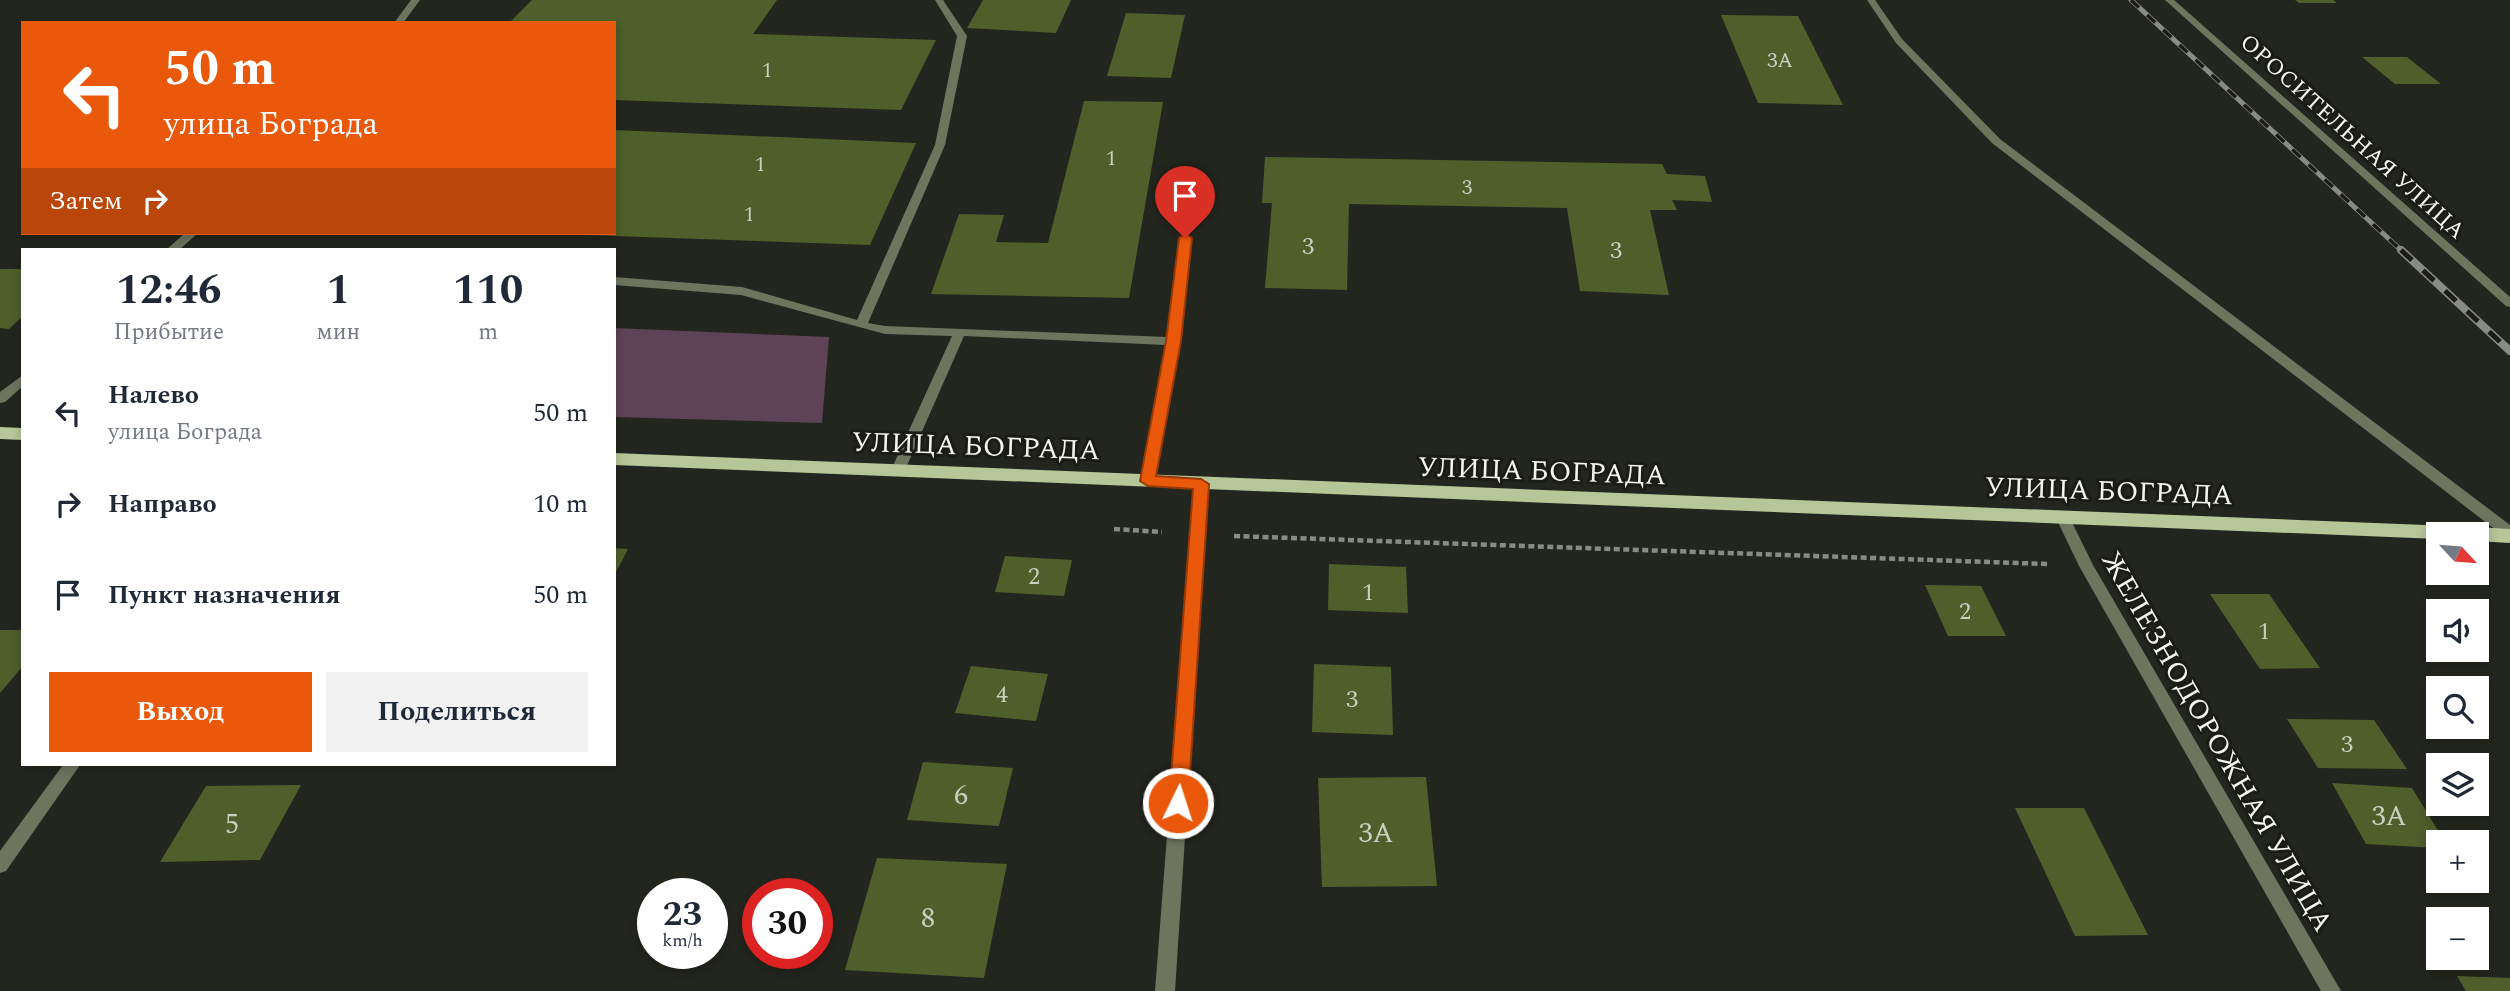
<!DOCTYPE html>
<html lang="ru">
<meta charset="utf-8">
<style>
body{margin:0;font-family:Spectral,serif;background:#f2f2f3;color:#1f2937;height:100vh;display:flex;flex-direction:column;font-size:26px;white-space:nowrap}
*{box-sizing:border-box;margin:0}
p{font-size:23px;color:#747a83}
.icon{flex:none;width:38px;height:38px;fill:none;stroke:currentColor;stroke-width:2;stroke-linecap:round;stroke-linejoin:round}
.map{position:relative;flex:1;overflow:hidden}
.details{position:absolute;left:21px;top:248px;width:595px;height:518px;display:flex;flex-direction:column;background:#fff;border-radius:0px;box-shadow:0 4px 10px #0003}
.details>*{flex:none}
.guide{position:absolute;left:21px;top:21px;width:595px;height:214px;border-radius:0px;box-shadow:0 4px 10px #0003;background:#ea580c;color:#fff;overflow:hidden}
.needle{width:46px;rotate:116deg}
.tools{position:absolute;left:2426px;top:522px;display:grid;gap:14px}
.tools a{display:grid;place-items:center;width:63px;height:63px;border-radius:0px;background:#fff;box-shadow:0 4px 10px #0003;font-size:35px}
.speed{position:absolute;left:637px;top:878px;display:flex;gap:14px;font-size:35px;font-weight:700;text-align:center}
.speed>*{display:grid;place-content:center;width:91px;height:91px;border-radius:50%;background:#fff;box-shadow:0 4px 10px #0003;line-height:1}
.speed small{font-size:18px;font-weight:400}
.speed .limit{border:10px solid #d22;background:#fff;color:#111}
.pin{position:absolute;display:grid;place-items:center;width:60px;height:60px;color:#fff;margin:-72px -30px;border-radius:50% 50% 50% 0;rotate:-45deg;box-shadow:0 0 7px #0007}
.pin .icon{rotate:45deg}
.me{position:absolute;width:77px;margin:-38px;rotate:4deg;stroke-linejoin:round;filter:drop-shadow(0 0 5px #0008)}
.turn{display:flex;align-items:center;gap:24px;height:147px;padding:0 28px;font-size:32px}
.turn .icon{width:91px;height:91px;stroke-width:2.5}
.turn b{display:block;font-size:49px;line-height:60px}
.then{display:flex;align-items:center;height:66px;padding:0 28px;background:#0003;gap:14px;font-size:26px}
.eta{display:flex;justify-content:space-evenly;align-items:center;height:119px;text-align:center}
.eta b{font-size:42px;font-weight:700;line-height:49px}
.button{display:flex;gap:14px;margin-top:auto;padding:14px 28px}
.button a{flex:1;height:80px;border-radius:0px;background:#ea580c;color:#fff;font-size:28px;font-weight:700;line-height:80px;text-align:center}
.button a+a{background:#f2f2f3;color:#1f2937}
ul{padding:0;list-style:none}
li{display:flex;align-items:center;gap:21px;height:91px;padding:0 28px}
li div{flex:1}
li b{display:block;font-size:26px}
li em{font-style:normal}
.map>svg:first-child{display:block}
</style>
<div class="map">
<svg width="2510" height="991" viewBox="0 0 2510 991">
<rect width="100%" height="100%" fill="#23261e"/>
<!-- green -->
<path fill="#5e4356" d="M 614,328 L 829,337 L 822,423 L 614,417 Z"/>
<!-- building -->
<path fill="#4f5e2b" d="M 532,0 L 777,0 L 753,34 L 936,40 L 901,110 L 614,100 L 614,23 L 509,23 Z
M 983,0 L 1071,0 L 1056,33 L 967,28 Z
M 2295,0 L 2333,0 L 2337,3 L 2299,3 Z
M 1126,13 L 1185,15 L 1171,78 L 1107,76 Z
M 1721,15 L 1798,16 L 1843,105 L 1758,103 Z
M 2362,57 L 2407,57 L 2441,84 L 2395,84 Z
M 1084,101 L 1163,102 L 1129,298 L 931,294 L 959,214 L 1004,215 L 996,242 L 1048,243 Z
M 614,130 L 916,143 L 870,245 L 587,235 L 614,233 Z
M 1265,157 L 1662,164 L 1667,174 L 1705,176 L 1712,202 L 1672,200 L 1677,210 L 1650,210 L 1669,295 L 1580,291 L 1567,208 L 1349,204 L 1347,290 L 1265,288 L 1272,203 L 1262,203 Z
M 0,269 L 23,269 L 23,316 L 9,329 L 0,328 Z
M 614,548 L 628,549 L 614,576 Z
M 1005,556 L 1072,560 L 1064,596 L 995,592 Z
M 1329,564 L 1406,567 L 1408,613 L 1328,610 Z
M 1925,585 L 1981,586 L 2006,636 L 1948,636 Z
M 2210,594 L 2269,594 L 2320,668 L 2260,669 Z
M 0,630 L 23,630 L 23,666 L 0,693 Z
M 1314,664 L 1391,667 L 1393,735 L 1312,732 Z
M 971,666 L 1048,674 L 1036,721 L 955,713 Z
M 2287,719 L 2374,720 L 2407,769 L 2318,768 Z
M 923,762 L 1013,768 L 999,826 L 907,820 Z
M 1426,777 L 1437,886 L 1322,887 L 1318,778 Z
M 2332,783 L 2412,788 L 2445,842 L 2438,842 L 2438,848 L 2366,844 Z
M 301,785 L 260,860 L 160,862 L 206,786 Z
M 2015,808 L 2084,808 L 2148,935 L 2075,936 Z
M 877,858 L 1007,864 L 984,978 L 845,970 Z
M 2457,976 L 2510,978 L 2510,991 L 2466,991 Z"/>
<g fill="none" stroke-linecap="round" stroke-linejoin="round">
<!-- path -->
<path stroke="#898b85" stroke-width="4.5" stroke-dasharray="6 3.5" stroke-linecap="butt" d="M 1114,529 L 1162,532
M 1234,536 L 2047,564"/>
<!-- lane -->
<path fill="#6d755f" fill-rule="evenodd" d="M 411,0 L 420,0 L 403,23 L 394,23 Z
M 935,0 L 943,0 L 967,36 L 945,145 L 868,323 L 885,326 L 1167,337 L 1179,238 L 1181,236 L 1189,236 L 1191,238 L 1179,341 L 1153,484 L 1143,484 L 1141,481 L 1166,345 L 964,336 L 905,470 L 898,475 L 891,470 L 952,336 L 885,334 L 741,295 L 614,285 L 614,277 L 742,287 L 857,320 L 935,145 L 957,36 Z
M 185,233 L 198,233 L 179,250 L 166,250 Z
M 23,375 L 23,386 L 5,402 L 0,403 L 0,392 Z"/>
<!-- street -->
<path fill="#6d755f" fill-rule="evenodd" d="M 1867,0 L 1875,0 L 1902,39 L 2000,139 L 2510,525 L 2510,538 L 2505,537 L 1992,143 L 1896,43 Z
M 2165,0 L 2174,0 L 2510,297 L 2510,307 L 2506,306 Z
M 1201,479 L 1208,484 L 1175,991 L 1155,991 L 1194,484 Z
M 2062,511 L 2067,512 L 2093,565 L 2341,991 L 2321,991 L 2079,566 L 2055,516 Z
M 63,765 L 80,765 L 6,871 L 0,873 L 0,851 Z"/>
<!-- primary -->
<path fill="#b6c698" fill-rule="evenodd" d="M 0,427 L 23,428 L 23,440 L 0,439 Z
M 614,453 L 2476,527 L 2510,529 L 2510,543 L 2476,541 L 2476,534 L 2438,534 L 2438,539 L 614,465 Z"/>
<!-- rail-far1 casing -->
<g stroke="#898c85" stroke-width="5">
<path id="rail-far1" d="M 2131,0 L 2403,252"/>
</g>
<!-- rail casing -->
<g stroke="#898c85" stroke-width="8">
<path id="rail" d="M 2401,250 L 2510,351"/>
</g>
<!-- rail-far1 -->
<use href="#rail-far1" stroke="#1a1c15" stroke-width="3.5" stroke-dasharray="11" stroke-linecap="butt"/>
<!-- rail -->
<use href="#rail" stroke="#1a1c15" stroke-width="5" stroke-dasharray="15" stroke-linecap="butt"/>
</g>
<!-- route -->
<path fill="#ea580c" stroke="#983908" stroke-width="2" d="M 1185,234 L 1192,238 L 1181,341 L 1156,476 L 1201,479 L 1209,484 L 1188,803 L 1185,809 L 1178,812 L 1172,809 L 1169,803 L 1193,489 L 1148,486 L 1140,481 L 1166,341 L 1179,238 Z"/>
<g text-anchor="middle" stroke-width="6" stroke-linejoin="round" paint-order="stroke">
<!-- far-number labels -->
<g font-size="21" fill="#cacfbf">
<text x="1780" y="67">3А</text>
<text x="767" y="77">1</text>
<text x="1111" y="165">1</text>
<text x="760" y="171">1</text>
<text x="1467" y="194">3</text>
<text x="749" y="221">1</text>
</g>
<!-- far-street labels -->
<g font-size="23" fill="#f3f5f0" stroke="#1a1c15">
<text transform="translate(2353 136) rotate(42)" y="8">ОРОСИТЕЛЬНАЯ УЛИЦА</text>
</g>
<!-- number labels -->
<g font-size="24" fill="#cacfbf">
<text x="1308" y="254">3</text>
<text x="1616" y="258">3</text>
<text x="1034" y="584">2</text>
<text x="1368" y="600">1</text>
<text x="1965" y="619">2</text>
<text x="2264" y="639">1</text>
<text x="1002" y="702">4</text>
<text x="1352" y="707">3</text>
<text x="2347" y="752">3</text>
</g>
<!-- street labels -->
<g font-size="28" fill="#f3f5f0" stroke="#1a1c15">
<text transform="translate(976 445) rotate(2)" y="10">УЛИЦА БОГРАДА</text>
<text transform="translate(1542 470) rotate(2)" y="10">УЛИЦА БОГРАДА</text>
<text transform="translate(2109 490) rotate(2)" y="10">УЛИЦА БОГРАДА</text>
<text transform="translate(2218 741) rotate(60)" y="10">ЖЕЛЕЗНОДОРОЖНАЯ УЛИЦА</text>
</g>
<!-- near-number labels -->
<g font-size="28" fill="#cacfbf">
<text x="961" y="804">6</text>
<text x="2389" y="825">3А</text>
<text x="232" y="833">5</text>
<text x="1376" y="842">3А</text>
<text x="928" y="927">8</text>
</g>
</g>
</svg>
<div class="tools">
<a><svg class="needle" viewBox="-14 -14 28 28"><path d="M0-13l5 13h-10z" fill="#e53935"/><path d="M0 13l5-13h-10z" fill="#747a83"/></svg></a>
<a><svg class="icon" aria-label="sound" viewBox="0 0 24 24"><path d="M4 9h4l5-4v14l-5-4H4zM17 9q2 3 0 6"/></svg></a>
<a><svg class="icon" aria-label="search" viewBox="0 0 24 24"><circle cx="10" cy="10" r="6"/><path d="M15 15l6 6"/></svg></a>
<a><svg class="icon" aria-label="layers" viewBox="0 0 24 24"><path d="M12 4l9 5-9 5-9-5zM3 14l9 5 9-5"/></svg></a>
<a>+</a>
<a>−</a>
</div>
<div class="speed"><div>23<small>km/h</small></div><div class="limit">30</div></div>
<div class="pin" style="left:1185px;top:238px;background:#d93025"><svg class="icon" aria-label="arrive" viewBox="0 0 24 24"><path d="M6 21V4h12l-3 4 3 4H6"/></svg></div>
<svg class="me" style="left:1178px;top:803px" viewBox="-20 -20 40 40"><circle r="17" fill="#ea580c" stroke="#fff" stroke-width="3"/><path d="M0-11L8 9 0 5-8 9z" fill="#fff"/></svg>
<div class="guide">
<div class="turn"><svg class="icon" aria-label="left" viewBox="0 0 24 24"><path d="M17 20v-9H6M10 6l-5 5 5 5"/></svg><div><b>50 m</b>улица Бограда</div></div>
<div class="then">Затем<svg class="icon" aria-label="right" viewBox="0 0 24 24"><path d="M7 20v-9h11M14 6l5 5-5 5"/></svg></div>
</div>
<section class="details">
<div class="eta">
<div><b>12:46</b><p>Прибытие</p></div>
<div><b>1</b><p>мин</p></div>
<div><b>110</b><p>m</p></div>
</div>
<ul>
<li><svg class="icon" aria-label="left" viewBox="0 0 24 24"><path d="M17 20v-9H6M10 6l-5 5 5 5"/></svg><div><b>Налево</b><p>улица Бограда</p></div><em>50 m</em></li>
<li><svg class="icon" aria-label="right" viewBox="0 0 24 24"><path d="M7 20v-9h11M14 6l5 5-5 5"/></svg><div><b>Направо</b></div><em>10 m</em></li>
<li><svg class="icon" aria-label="arrive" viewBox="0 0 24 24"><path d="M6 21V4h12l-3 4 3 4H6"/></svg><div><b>Пункт назначения</b></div><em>50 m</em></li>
</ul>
<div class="button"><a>Выход</a><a>Поделиться</a></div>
</section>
</div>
